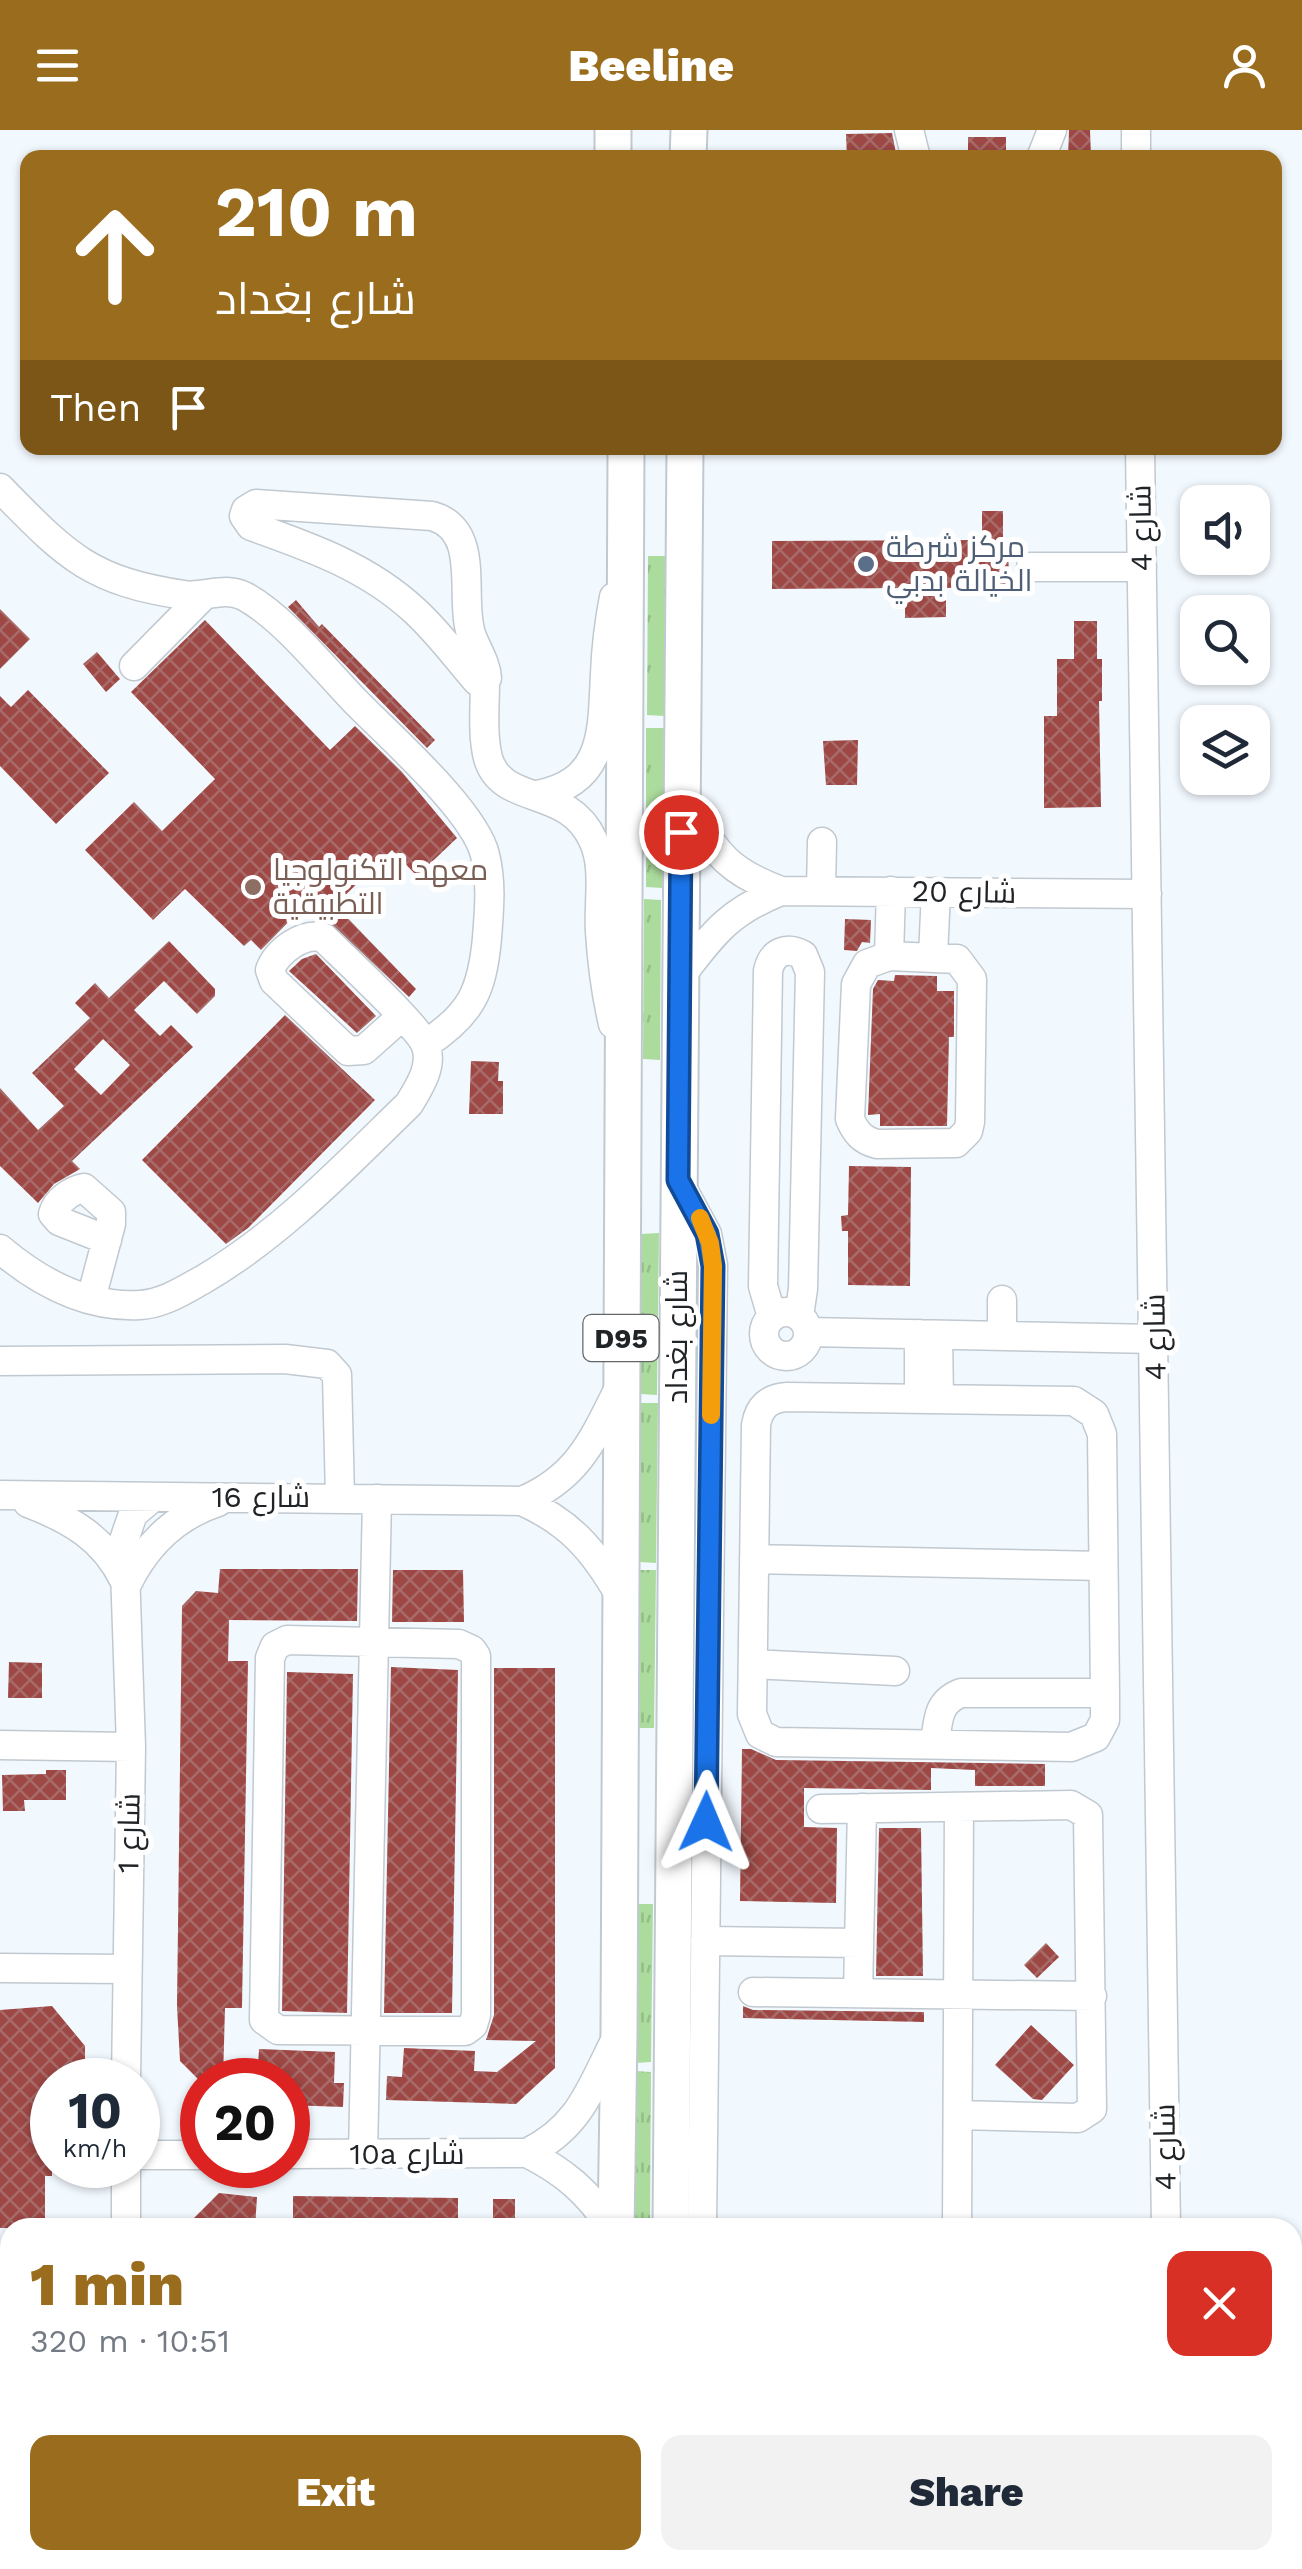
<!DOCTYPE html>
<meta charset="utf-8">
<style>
body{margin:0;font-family:"Work Sans",Cairo,sans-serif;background:#f2f2f3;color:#1f2937;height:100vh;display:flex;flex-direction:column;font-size:38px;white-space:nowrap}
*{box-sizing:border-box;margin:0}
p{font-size:32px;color:#747a83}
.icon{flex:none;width:55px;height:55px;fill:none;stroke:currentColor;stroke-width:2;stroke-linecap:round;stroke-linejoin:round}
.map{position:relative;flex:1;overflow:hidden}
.side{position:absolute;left:0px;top:2088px;width:1302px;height:352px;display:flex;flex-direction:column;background:#fff;border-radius:30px 30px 0 0;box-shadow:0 2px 8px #0004}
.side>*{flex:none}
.guide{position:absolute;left:20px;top:20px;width:1262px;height:305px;border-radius:20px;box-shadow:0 2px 8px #0004;background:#9a6c1d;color:#fff;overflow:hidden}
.tools{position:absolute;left:1180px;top:355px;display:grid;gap:20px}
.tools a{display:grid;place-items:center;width:90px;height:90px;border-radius:20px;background:#fff;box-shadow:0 2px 8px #0004;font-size:50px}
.speed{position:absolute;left:30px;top:1928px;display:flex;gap:20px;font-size:50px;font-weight:700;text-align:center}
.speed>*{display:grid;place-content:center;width:130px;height:130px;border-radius:50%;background:#fff;box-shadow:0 2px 8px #0004;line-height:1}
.speed small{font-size:25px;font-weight:400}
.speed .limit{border:15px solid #d22;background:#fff;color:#111}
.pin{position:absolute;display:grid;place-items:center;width:85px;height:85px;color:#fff;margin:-42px;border:5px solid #fff;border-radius:50%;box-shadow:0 2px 10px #0007}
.me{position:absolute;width:110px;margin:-55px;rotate:1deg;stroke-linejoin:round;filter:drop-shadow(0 0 8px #0008)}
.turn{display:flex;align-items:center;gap:35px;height:210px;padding:0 30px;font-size:45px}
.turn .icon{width:130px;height:130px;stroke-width:2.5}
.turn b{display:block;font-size:70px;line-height:85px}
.then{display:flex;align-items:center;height:95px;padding:0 30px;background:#0003;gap:20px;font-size:38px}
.round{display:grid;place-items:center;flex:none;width:105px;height:105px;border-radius:20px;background:#f2f2f3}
.summary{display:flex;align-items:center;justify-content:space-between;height:170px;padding:0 30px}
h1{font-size:60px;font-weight:800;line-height:75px;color:#9a6c1d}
.button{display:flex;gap:20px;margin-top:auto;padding:20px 30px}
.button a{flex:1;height:115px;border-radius:20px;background:#9a6c1d;color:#fff;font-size:40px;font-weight:800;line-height:115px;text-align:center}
.button a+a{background:#f2f2f3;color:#1f2937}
header{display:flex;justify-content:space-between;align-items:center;height:130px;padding:0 30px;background:#9a6c1d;color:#fff;font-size:45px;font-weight:800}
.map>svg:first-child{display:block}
</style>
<header><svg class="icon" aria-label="menu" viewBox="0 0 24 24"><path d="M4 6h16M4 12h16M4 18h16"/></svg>Beeline<svg class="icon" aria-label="person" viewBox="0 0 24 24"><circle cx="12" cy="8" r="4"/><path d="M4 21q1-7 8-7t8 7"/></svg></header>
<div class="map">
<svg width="1302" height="2439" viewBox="0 0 1302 2439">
<defs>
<pattern id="grass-tufts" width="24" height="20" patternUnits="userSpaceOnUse" patternTransform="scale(2.5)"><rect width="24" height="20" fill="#acdc9d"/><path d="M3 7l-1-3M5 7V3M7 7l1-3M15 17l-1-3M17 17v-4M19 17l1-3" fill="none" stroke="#94bd87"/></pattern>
<pattern id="building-cross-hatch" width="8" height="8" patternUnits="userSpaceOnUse" patternTransform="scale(2.5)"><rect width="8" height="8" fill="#9e4845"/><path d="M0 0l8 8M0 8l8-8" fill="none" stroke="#a76b69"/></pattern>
</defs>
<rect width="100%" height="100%" fill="#f2f9fe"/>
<!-- grass -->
<path fill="url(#grass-tufts)" d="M 648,426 L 666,426 L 664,586 L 647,585 Z
M 646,598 L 664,598 L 662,758 L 646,757 Z
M 644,769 L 661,770 L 660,930 L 643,929 Z
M 659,1103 L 657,1265 L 640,1264 L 640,1104 Z
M 640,1273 L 658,1273 L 656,1433 L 640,1432 Z
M 639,1440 L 656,1440 L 654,1598 L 638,1598 Z
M 636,1774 L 653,1774 L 651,1932 L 635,1933 Z
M 635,1941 L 651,1942 L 650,2097 L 634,2098 Z"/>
<!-- building -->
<path fill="url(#building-cross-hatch)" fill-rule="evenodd" d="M 1069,0 L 1090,0 L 1091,27 L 1068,27 Z
M 892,3 L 897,28 L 847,28 L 846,4 Z
M 968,7 L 1006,7 L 1006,28 L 968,28 Z
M 982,381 L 1003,381 L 1003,410 L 1008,410 L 1009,455 L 946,458 L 946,487 L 905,488 L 905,458 L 772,459 L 772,411 L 982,410 Z
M 296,470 L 319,497 L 322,494 L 435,610 L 427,618 L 288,477 Z
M 0,479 L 30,509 L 0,539 Z
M 205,490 L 330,620 L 355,596 L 402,642 L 457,708 L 417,746 L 392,720 L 335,775 L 416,859 L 409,867 L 308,772 L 261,820 L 251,810 L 244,816 L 185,759 L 153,790 L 85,720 L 134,672 L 162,701 L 215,649 L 131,562 Z
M 1074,491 L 1097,491 L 1097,529 L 1102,529 L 1102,571 L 1099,571 L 1101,677 L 1044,678 L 1044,586 L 1057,586 L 1057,529 L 1074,529 Z
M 97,522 L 120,549 L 106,562 L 83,534 Z
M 28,560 L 109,643 L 56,694 L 0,636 L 0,566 L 11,577 Z
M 858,610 L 857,655 L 826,655 L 823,611 Z
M 845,789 L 871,790 L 870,813 L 862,812 L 857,821 L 844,820 Z
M 169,811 L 215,859 L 215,866 L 197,884 L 164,851 L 134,880 L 160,906 L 171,895 L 193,917 L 72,1031 L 80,1039 L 54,1054 L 38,1073 L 0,1036 L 0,958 L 38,1000 L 64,976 L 32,943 L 90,888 L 75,873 L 95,853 L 109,868 ZM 103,909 L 130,935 L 101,965 L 74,939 Z
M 316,824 L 376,886 L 357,903 L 289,841 L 302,829 Z
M 895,845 L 937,846 L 937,861 L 954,861 L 954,907 L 949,907 L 947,996 L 880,996 L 880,984 L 868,985 L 873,859 L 878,850 L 894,851 Z
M 285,885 L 375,970 L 248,1098 L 226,1114 L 142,1030 Z
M 471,931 L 499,932 L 498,951 L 503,951 L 503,984 L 469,984 Z
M 849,1036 L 911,1037 L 910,1156 L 848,1155 L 848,1101 L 842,1101 L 841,1086 L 848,1085 Z
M 220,1439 L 358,1439 L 357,1491 L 229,1490 L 228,1531 L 248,1531 L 242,1878 L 225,1878 L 223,1950 L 199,1950 L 180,1931 L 177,1876 L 182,1476 L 196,1461 L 218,1463 Z
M 393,1440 L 463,1440 L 464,1492 L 392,1492 Z
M 9,1532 L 42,1533 L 42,1568 L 8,1568 Z
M 391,1537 L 458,1540 L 452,1883 L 384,1883 Z
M 494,1538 L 555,1538 L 555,1938 L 516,1974 L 386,1970 L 387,1946 L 402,1947 L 404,1918 L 475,1921 L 474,1941 L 497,1942 L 536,1911 L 486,1910 L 494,1885 Z
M 287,1542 L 353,1544 L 347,1883 L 282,1881 Z
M 742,1619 L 751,1619 L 776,1630 L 1045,1634 L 1045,1656 L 975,1656 L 975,1640 L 931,1638 L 931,1660 L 804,1658 L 804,1697 L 837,1698 L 836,1773 L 740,1771 Z
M 46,1640 L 66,1640 L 66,1670 L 24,1670 L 25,1681 L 3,1681 L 2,1645 L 46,1644 Z
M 879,1698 L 921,1698 L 923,1846 L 876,1846 Z
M 1046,1813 L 1059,1827 L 1037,1848 L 1024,1835 Z
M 52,1876 L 85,1916 L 85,1950 L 52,1950 L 52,2046 L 45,2046 L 45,2098 L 0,2098 L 0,1880 Z
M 743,1876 L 753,1880 L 924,1882 L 924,1892 L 743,1888 Z
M 1031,1895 L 1074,1935 L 1042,1970 L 1033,1969 L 995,1935 Z
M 259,1919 L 335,1922 L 334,1953 L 344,1953 L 343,1977 L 288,1975 L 288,1950 L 257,1950 Z
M 219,2063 L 257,2067 L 255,2098 L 184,2098 Z
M 293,2066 L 458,2068 L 458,2098 L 293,2098 Z
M 493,2069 L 515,2069 L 515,2098 L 493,2098 Z"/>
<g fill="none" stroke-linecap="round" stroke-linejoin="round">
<!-- minor casing -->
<g stroke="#c1c9d0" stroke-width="31">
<path id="minor" d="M 909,0 L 916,28
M 1136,0 L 1136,28
M 1041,28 L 1052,0
M 1140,318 L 1166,2098
M 0,358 C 65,424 88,451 184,465 C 205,468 224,456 244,466 C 283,487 323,538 354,570 C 388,605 475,681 485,725 C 492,753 489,781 487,808 C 482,862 471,884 426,914
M 256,374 L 432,386 C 482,400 459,466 471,504 C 476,519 486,532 487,548 L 477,551 C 456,527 438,502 415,481 C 368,437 310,417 251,396 L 244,386 L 246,380 Z
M 1031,437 L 1142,437
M 134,536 L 204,465
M 485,551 C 485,575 482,605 488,628 C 502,677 568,654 593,710 C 606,737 598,772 600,802 C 602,833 606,864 613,894
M 537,665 C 606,652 602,600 605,544 C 606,518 609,493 614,467
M 681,665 C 715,718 719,738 781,761 L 1147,764
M 821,761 L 822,712
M 889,826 L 957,829 L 972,849 L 970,992 L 968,1001 L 956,1013 L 877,1014 C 862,1010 856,1003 850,989 L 856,854 L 867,834 Z
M 889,826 L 891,761
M 933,826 L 936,762
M 680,847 C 714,803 728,782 781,761
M 679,1052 L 707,1104 L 713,1135 L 702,2098
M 0,1119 C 39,1152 87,1178 140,1175 C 163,1174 184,1160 204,1149 C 282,1103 344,1037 409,974 C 419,957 433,937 426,916 C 420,898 342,826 324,808 C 304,801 277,821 270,840 L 274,851 L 348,921 L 364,920 L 401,887
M 91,1169 L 111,1094 L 111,1082 L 84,1058 C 72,1060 56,1071 53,1084 L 59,1091 L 107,1110
M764 1204a22 22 0 1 1 44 0a22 22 0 1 1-44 0Z
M 772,1187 L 763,1156 L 768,841 C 772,822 786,816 803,825 L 810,842 L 803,1159 L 799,1186
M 808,1202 L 1155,1209
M 919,1204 L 919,1269
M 938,1205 L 939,1269
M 1002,1206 L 1002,1170
M 0,1231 L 285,1229 L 327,1234 L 337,1245 L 340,1367
M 787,1267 L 1074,1271 L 1094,1284 L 1102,1304 L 1105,1563 L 1105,1590 L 1096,1607 L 1071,1617 L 776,1612 L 760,1604 L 752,1584 L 756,1295 C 759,1277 769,1268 787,1267 Z
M 0,1365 L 522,1371 C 579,1347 594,1308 620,1256
M 522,1371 C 569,1392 593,1419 619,1464
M 28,1373 C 70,1389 104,1408 124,1450
M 754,1429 L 1103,1436
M 127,1454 C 146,1415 175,1386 218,1372
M 287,1510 L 459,1514 L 472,1520 L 476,1526 L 476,1885 L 473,1895 L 465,1901 L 278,1900 L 264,1890 L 270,1528 L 275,1516 Z
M 753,1534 L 895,1541
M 935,1614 C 938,1591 937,1572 961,1563 L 1105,1563
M 0,1615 L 131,1617
M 821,1679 L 1071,1675 L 1088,1685 L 1092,1979 L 1078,1988 L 958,1985
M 705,1811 L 859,1813
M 0,1838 L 127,1839
M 753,1862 L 1092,1866
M 858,1863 L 862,1678
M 126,1950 L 131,1617 L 124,1410 L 133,1384 L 153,1367
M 527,2023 C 563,2041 589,2062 611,2098
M 288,2024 L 527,2023 C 582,1996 591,1956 618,1905
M 363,2024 L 377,1369
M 138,2025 L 202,2025
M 126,2098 L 126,2035
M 957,2098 L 959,1677
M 0,2227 L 10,2227
M 1031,2430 L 1031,2439
M 1169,2430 L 1169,2439
M 123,2439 L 123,2430
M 262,2439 L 262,2430
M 699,2439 L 699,2430
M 771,2439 L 771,2430"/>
</g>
<!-- major casing -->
<g stroke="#c1c9d0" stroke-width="39">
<path id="major" d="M 613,0 L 613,28
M 688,28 L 689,0
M 616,2098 L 619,1902 L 626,318
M 671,2098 L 685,318
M 610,2439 L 610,2430
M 667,2439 L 667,2430"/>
</g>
<!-- minor -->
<use href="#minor" stroke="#fff" stroke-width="28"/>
<!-- major -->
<use href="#major" stroke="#fff" stroke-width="35"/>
</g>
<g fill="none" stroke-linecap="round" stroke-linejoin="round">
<!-- route casing -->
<g stroke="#114b97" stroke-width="25">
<path id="route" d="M 681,702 L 678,1050 L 707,1104 L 713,1136 L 706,1692"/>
</g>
<!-- route -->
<use href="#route" stroke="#1a73e8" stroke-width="18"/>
<!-- slow -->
<path stroke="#f59e0b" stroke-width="18" d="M 700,1088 L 710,1113 L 713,1136 L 711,1285"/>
</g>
<!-- markers -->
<circle fill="#5c6f8a" stroke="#fff" stroke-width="4" cx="866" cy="434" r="10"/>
<circle fill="#8d6e63" stroke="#fff" stroke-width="4" cx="253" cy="757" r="10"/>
<g text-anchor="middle" stroke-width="10" stroke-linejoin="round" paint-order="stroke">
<!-- shield labels -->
<rect fill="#fff" stroke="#646668" stroke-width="2.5" x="583.5" y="1185" width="75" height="46" rx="8"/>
<g font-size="28" font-weight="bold" fill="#212427">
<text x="621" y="1218">D95</text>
</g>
<!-- street labels -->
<g font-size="30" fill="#212427" stroke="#fff">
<text transform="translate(1141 398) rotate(-91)" y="10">شارع 4</text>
<text transform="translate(964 762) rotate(1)" y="10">شارع 20</text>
<text transform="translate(677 1207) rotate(-90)" y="10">شارع بغداد</text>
<text transform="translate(1155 1207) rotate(-91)" y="10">شارع 4</text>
<text x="261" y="1377">شارع 16</text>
<text transform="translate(129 1703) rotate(-89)" y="10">شارع 1</text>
<text transform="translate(1165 2017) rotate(-91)" y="10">شارع 4</text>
<text x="407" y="2034">10a شارع</text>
</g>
<!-- service labels -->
<g font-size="30" fill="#4e5e75" stroke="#fff" text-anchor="start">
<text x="886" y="427">مركز شرطة<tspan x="886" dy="34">الخيالة بدبي</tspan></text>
</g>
<!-- education labels -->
<g font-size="30" fill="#785e54" stroke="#fff" text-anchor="start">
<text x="273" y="750">معهد التكنولوجيا<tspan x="273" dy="34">التطبيقية</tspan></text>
</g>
</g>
</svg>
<div class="tools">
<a><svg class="icon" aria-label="sound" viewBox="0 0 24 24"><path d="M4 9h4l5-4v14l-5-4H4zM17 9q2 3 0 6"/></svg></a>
<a><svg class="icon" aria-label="search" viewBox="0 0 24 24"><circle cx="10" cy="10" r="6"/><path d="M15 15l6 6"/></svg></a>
<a><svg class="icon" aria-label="layers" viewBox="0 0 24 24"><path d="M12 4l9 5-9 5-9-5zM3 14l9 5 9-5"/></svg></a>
</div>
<div class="speed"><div>10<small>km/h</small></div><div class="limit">20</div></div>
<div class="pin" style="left:681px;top:702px;background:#d93025"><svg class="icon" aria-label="arrive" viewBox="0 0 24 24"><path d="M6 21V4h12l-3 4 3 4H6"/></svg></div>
<svg class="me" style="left:706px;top:1692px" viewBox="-20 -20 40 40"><path d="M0-17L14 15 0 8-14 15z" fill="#1a73e8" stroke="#fff" stroke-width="4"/></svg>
<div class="guide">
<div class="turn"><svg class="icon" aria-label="ahead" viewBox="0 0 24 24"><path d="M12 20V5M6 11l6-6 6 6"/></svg><div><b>210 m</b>شارع بغداد</div></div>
<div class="then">Then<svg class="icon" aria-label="arrive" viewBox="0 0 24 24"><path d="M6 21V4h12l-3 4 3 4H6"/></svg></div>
</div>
<section class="side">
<div class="summary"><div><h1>1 min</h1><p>320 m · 10:51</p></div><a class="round" style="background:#d93025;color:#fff"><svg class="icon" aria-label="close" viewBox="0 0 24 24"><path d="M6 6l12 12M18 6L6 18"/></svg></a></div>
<div class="button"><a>Exit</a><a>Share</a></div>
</section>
</div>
